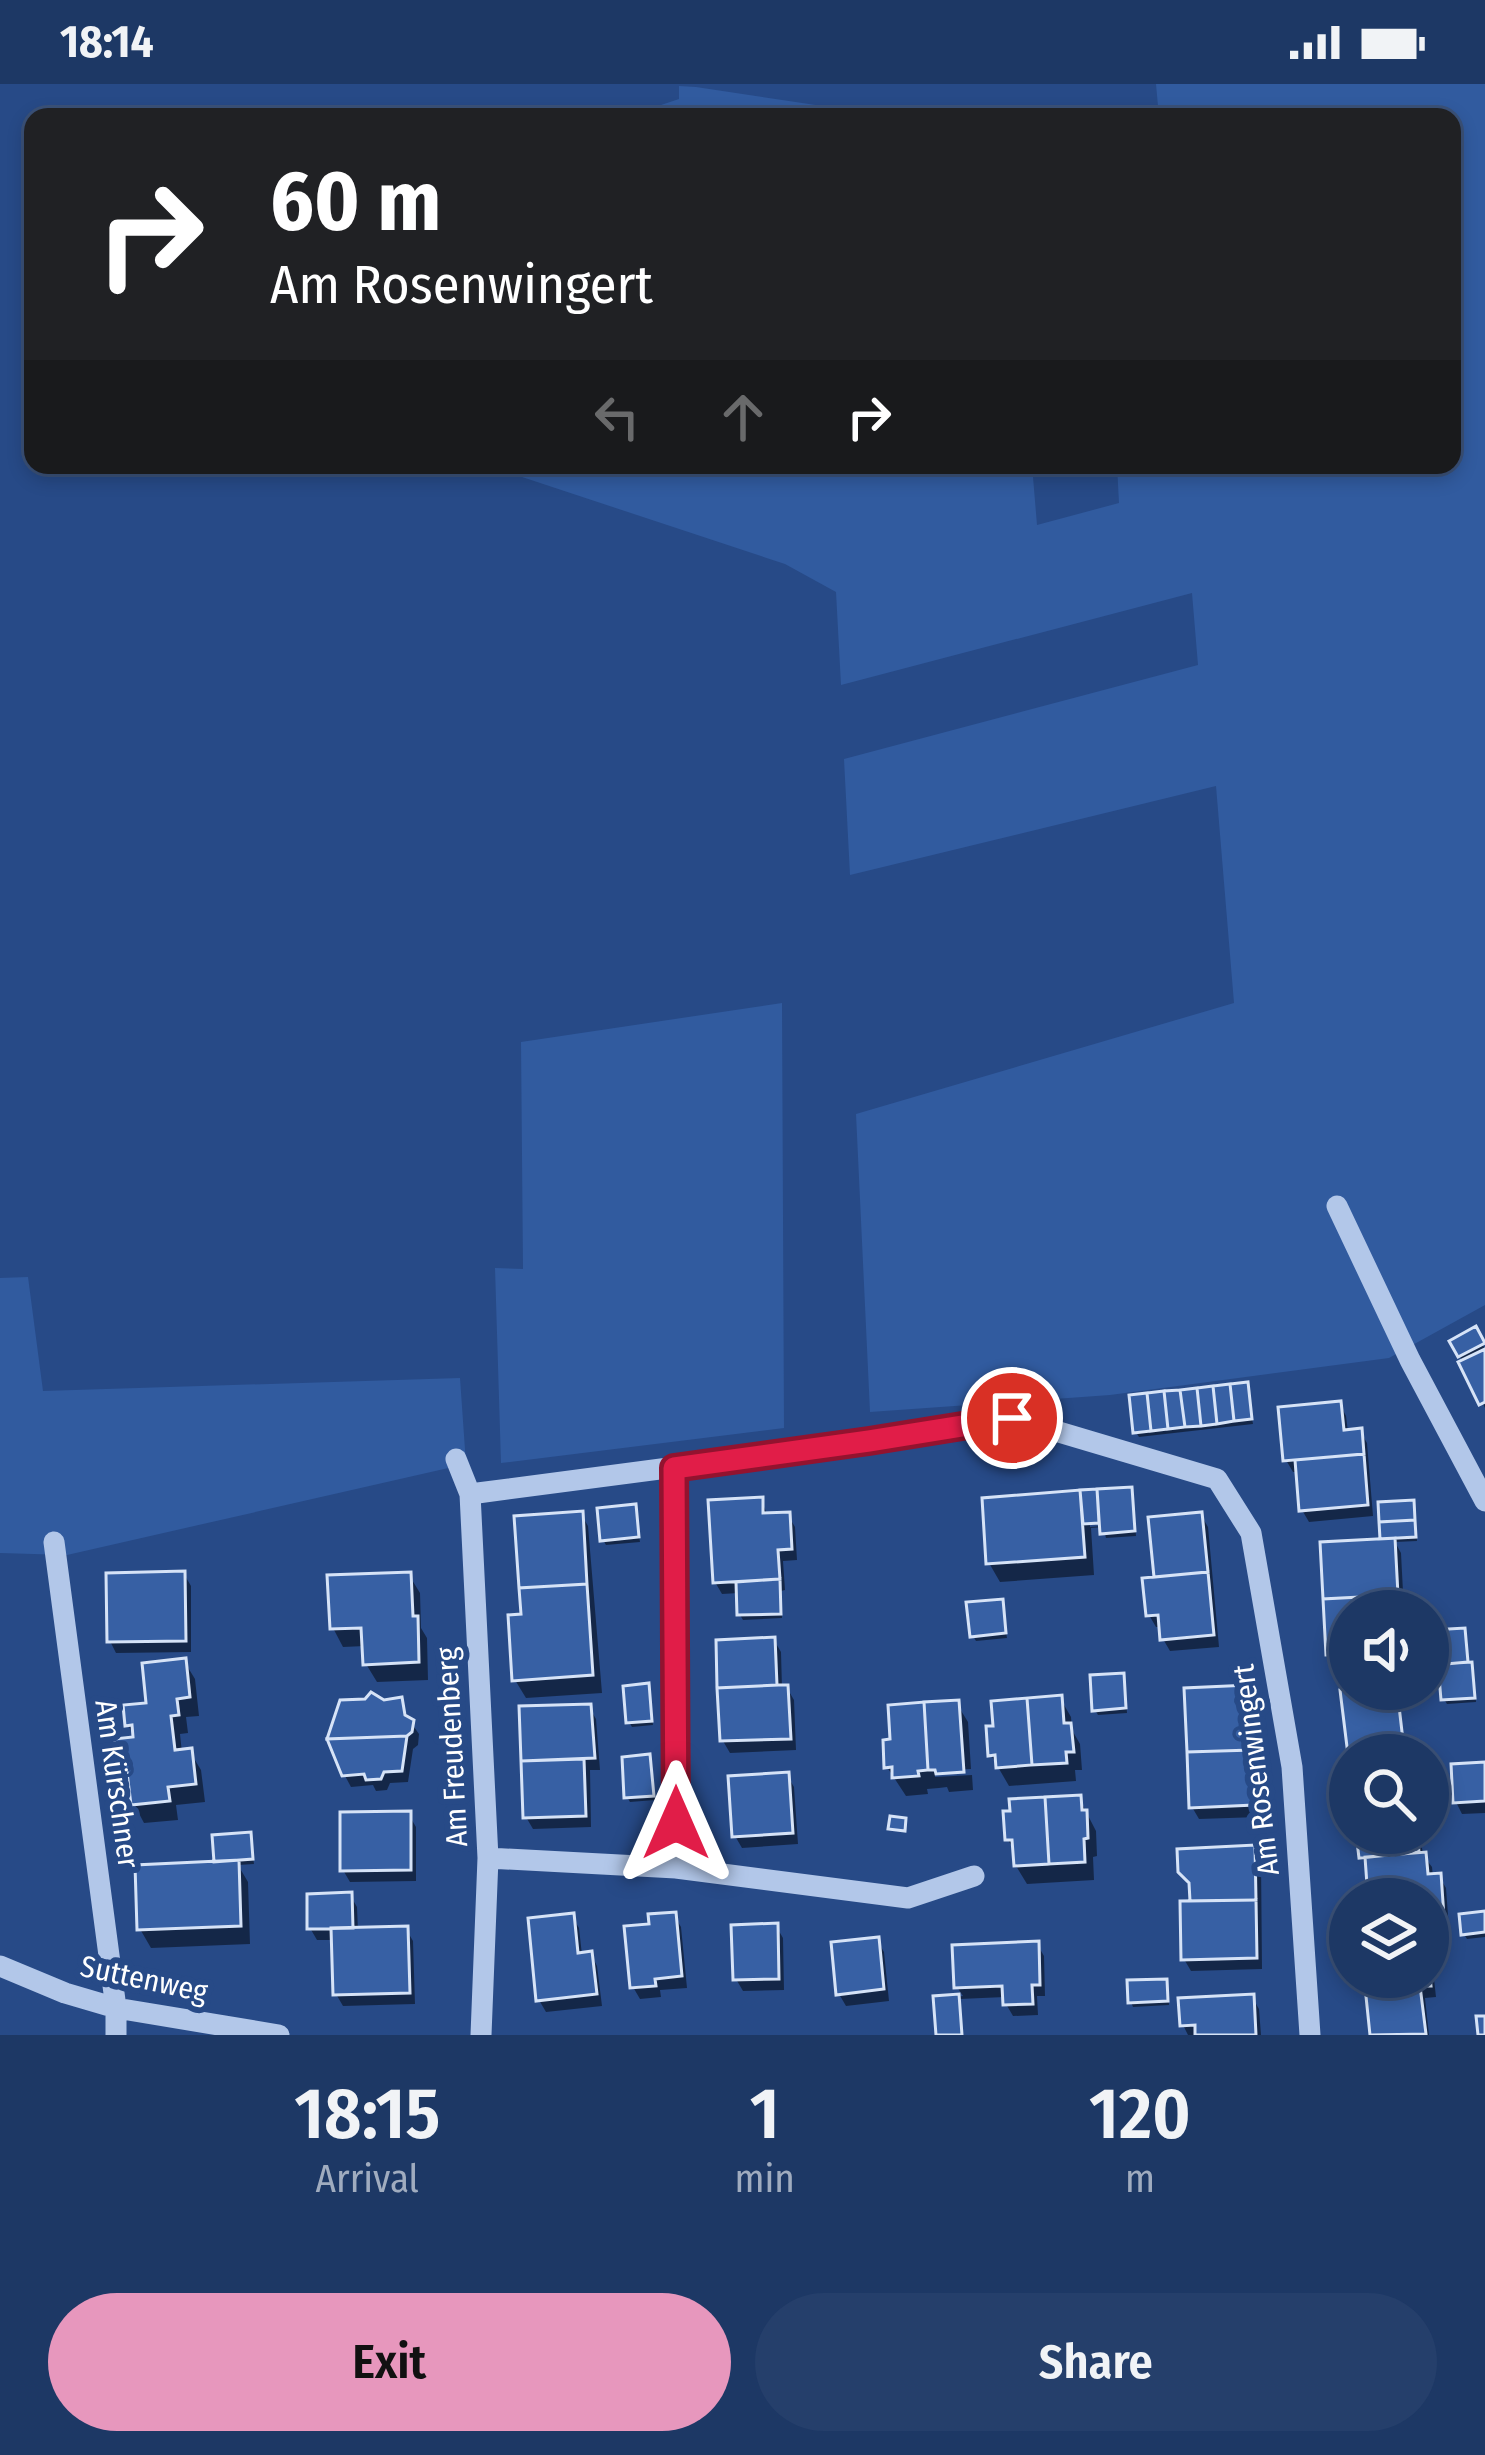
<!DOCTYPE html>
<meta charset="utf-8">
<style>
body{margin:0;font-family:"Fira Sans Condensed",sans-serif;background:#253f6b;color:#f1f3f6;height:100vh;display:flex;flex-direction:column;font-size:45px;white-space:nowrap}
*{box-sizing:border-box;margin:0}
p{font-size:39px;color:#a0acbf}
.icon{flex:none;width:66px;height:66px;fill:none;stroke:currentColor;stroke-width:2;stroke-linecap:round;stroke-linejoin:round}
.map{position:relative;height:1951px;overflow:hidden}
.details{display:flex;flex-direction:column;background:#1d3865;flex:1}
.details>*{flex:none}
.banner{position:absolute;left:24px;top:24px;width:1437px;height:366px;border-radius:24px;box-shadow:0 6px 18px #0003,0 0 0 3px #3b5279;background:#202124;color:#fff;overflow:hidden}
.buttons{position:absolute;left:1329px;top:1506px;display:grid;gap:24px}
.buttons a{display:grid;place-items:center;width:120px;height:120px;border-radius:50%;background:#1d3865;box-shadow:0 6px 18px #0003,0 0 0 3px #3b5279;font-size:60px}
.pin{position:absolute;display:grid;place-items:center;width:102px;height:102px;color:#fff;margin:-51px;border:6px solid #fff;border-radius:50%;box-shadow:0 3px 12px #0007}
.me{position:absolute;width:132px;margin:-66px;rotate:0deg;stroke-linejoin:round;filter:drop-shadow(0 0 9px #0008)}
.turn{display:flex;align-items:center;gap:42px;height:252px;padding:0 48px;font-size:54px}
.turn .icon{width:156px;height:156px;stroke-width:2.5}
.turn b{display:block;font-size:84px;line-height:102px}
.lanes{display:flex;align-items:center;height:114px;padding:0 48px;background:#0003;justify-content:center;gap:60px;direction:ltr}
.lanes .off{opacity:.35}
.eta{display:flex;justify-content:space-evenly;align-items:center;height:204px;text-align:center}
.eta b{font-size:72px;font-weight:600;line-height:84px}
.button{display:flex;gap:24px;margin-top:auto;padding:24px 48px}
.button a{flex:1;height:138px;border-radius:72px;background:#e797bd;color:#111;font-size:48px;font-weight:600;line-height:138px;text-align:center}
.button a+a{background:#253f6b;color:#f1f3f6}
.status{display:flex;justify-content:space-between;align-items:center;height:84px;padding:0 60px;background:#1d3865;direction:ltr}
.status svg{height:33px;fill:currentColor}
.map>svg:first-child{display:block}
</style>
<div class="status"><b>18:14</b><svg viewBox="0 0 49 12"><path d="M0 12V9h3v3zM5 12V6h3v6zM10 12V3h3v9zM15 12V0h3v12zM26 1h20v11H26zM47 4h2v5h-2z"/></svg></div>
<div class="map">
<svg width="1485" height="1951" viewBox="0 0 1485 1951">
<rect width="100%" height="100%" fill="#274a87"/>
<!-- green -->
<path fill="#315b9f" d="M 1156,0 L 1485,0 L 1485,1221 L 1389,1274 L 1110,1311 L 870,1328 L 856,1030 L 1234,919 L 1216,702 L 850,791 L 844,675 L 1198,581 L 1192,509 L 841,601 L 836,508 L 785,480 L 516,391 L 512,381 L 1032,381 L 1037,441 L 1119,419 L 1117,381 L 1452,381 L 1452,33 L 1159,33 Z
M 679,2 L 696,3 L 896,33 L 625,33 L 679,15 Z
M 782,919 L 784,1344 L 501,1379 L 495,1184 L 523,1185 L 521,958 Z
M 28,1193 L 43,1307 L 460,1294 L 466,1380 L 67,1471 L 0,1469 L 0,1194 Z"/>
<!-- shadow -->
<path fill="#0007" fill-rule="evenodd" d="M 1475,1246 L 1485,1265 L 1485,1324 L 1453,1258 Z
M 1246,1301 L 1253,1340 L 1139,1353 L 1136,1348 Z
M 1340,1320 L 1346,1332 L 1348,1348 L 1360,1347 L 1367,1359 L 1373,1432 L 1309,1438 L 1302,1426 L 1299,1388 L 1293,1388 L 1286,1376 Z
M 1130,1406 L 1133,1411 L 1136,1452 L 1106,1454 L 1103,1443 L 1091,1444 L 1094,1491 L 1000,1498 L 989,1479 L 985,1416 ZM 1114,1435 L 1114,1441 L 1090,1443 L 1090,1437 Z
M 761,1416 L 768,1432 L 788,1431 L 795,1443 L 797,1476 L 783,1477 L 785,1506 L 781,1507 L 782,1534 L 743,1536 L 740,1531 L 739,1509 L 722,1510 L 715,1498 Z
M 1412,1419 L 1415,1424 L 1417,1457 L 1395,1458 L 1401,1469 L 1404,1527 L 1350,1527 L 1350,1581 L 1336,1582 L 1329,1570 L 1383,1458 Z
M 635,1423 L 640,1458 L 606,1461 L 603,1456 Z
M 581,1430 L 588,1442 L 602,1609 L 526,1614 L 515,1596 L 524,1533 Z
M 1201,1431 L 1208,1443 L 1219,1563 L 1170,1567 L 1163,1555 L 1162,1543 L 1156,1543 L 1149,1531 L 1157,1496 Z
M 184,1490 L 191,1502 L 191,1568 L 116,1569 L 110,1557 Z
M 409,1491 L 420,1509 L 421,1544 L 427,1554 L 428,1596 L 377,1598 L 366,1580 L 365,1562 L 343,1563 L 333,1544 Z
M 1001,1518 L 1007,1554 L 976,1557 L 973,1552 Z
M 1464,1547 L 1467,1552 L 1469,1581 L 1474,1586 L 1476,1618 L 1447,1620 L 1444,1615 Z
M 774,1556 L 781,1568 L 782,1604 L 787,1604 L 794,1616 L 796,1666 L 730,1669 L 723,1657 Z
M 184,1577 L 195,1595 L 199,1632 L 186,1633 L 188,1649 L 180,1650 L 182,1669 L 190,1668 L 201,1686 L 205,1718 L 176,1721 L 178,1736 L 144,1739 L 134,1720 L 132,1707 L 121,1688 L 136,1656 L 128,1641 L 149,1622 Z
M 1122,1592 L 1125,1597 L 1127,1629 L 1098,1631 L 1095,1626 Z
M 647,1602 L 653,1641 L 632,1643 L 629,1638 Z
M 1248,1604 L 1255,1616 L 1259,1733 L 1199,1735 L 1192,1723 Z
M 1373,1605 L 1396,1605 L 1399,1611 L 1394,1611 L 1402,1671 L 1352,1671 L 1344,1609 Z
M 1060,1614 L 1071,1633 L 1072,1646 L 1080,1660 L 1082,1686 L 1075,1686 L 1076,1697 L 1009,1702 L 991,1671 Z
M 401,1617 L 409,1636 L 419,1650 L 418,1661 L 413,1665 L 408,1698 L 390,1699 L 387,1706 L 376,1707 L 373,1701 L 351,1703 L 344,1690 L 383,1619 Z
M 957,1620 L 968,1638 L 971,1685 L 935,1687 L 935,1693 L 972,1691 L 973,1706 L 949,1708 L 947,1703 L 939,1704 L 927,1705 L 928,1710 L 906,1712 L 887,1683 Z
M 589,1623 L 596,1635 L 600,1686 L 590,1686 L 591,1743 L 533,1745 L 526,1733 L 522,1625 Z
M 649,1673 L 652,1678 L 655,1716 L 630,1718 L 627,1713 Z
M 1485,1681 L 1485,1729 L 1462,1730 L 1456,1718 Z
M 787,1691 L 794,1703 L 798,1760 L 742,1764 L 735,1752 Z
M 1079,1714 L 1096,1747 L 1097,1772 L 1093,1773 L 1094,1796 L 1027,1800 L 1016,1782 L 1016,1769 L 1008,1756 Z
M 409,1731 L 416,1743 L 416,1797 L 350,1798 L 343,1786 Z
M 1359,1749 L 1420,1749 L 1423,1771 L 1432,1783 L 1433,1793 L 1439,1792 L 1446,1804 L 1449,1845 L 1428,1846 L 1428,1815 L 1371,1815 L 1369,1786 L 1362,1773 Z
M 250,1751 L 254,1780 L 238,1781 L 248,1798 L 250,1860 L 151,1864 L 140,1845 Z
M 1254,1764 L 1261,1776 L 1262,1885 L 1191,1887 L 1184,1875 L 1194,1820 L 1189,1800 L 1181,1787 Z
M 350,1811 L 357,1823 L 358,1847 L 406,1845 L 413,1857 L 415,1920 L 343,1922 L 336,1910 L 335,1856 L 317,1856 L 310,1844 Z
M 1485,1830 L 1485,1853 L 1467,1855 L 1464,1850 Z
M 674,1831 L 681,1843 L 687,1904 L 660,1906 L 661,1913 L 640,1915 L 633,1903 L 653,1842 Z
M 572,1832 L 579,1844 L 582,1871 L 591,1870 L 597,1882 L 602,1922 L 546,1928 L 539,1916 Z
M 776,1842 L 783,1854 L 784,1906 L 743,1907 L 736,1895 Z
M 877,1856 L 884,1868 L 889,1917 L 846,1922 L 839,1910 Z
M 1037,1860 L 1044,1872 L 1045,1912 L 1037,1912 L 1038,1931 L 1013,1932 L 1006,1920 L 1005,1913 L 960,1915 L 962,1951 L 939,1951 L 937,1915 L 963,1912 L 957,1903 Z
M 1428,1878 L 1433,1886 L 1436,1913 L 1425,1914 L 1429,1951 L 1373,1951 L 1367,1893 L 1428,1893 Z
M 1166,1898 L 1168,1903 L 1169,1921 L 1133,1923 L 1131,1918 Z
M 1252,1913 L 1259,1925 L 1261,1951 L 1188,1951 L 1183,1941 Z"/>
<!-- building -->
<path fill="#3760a4" stroke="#d6e3f7" stroke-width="3" d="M 1476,1242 L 1485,1259 L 1458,1273 L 1449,1257 Z
M 1485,1265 L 1485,1318 L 1479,1321 L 1458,1278 Z
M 1248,1298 L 1252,1335 L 1234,1337 L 1230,1300 Z
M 1230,1300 L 1234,1337 L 1217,1340 L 1213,1302 Z
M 1213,1302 L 1217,1340 L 1201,1342 L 1197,1304 Z
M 1197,1304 L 1201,1342 L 1185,1343 L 1180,1306 Z
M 1180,1306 L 1185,1343 L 1168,1345 L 1164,1307 Z
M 1164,1307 L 1168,1345 L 1151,1347 L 1147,1309 Z
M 1147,1309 L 1151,1347 L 1133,1349 L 1129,1311 Z
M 1341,1317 L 1344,1346 L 1362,1344 L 1364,1370 L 1283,1377 L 1278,1323 Z
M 1364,1370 L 1368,1421 L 1299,1427 L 1295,1376 Z
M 1132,1403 L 1135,1447 L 1100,1450 L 1097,1405 Z
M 1097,1405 L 1099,1439 L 1083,1440 L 1080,1406 Z
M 1080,1406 L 1085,1473 L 986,1480 L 982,1414 Z
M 763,1413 L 763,1429 L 790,1428 L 792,1465 L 778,1466 L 780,1495 L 713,1499 L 708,1416 Z
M 1414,1416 L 1415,1436 L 1379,1438 L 1378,1418 Z
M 636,1420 L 639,1453 L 600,1457 L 597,1424 Z
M 583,1427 L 587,1500 L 519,1504 L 514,1432 Z
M 1202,1428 L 1208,1488 L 1154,1493 L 1148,1433 Z
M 1415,1436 L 1416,1453 L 1380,1455 L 1379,1438 Z
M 1395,1454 L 1398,1511 L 1323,1515 L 1320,1458 Z
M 185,1487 L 186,1557 L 107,1558 L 106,1489 Z
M 411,1488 L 413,1532 L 418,1532 L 419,1578 L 363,1581 L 361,1544 L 330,1545 L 327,1491 Z
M 1208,1488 L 1214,1551 L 1160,1556 L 1158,1531 L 1146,1532 L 1142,1494 Z
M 780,1495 L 781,1530 L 737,1531 L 736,1498 Z
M 587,1500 L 593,1591 L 512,1597 L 508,1531 L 521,1530 L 519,1504 Z
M 1398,1511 L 1399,1527 L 1350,1527 L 1350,1570 L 1326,1571 L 1323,1515 Z
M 1003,1515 L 1006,1549 L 970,1553 L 966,1518 Z
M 1465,1544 L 1468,1578 L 1435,1581 L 1432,1546 Z
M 775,1553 L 777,1601 L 717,1604 L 716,1556 Z
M 186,1574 L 190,1613 L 177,1615 L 179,1631 L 171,1632 L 175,1666 L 192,1664 L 196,1700 L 168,1703 L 170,1717 L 131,1721 L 127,1688 L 118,1689 L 114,1655 L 133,1653 L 132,1641 L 125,1642 L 123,1621 L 146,1619 L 142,1579 Z
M 1472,1578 L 1475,1614 L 1441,1616 L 1438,1580 Z
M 1124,1589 L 1126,1624 L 1092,1627 L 1090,1591 Z
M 649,1599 L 652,1637 L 626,1639 L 623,1602 Z
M 777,1601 L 788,1601 L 791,1655 L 720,1657 L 717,1604 Z
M 1249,1601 L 1252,1666 L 1187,1668 L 1184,1604 Z
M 1397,1605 L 1404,1665 L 1348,1671 L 1340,1606 Z
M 371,1608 L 384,1616 L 402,1613 L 405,1631 L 414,1636 L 412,1648 L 407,1652 L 327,1655 L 340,1616 L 365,1615 Z
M 1062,1611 L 1064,1639 L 1071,1639 L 1074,1668 L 1066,1668 L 1067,1679 L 1032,1681 L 1027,1614 Z
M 1027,1614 L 1032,1681 L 996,1684 L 995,1671 L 988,1672 L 986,1642 L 993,1642 L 991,1617 Z
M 959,1616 L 964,1688 L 936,1690 L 935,1686 L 928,1686 L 924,1618 Z
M 924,1618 L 928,1686 L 918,1687 L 919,1692 L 892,1694 L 892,1683 L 884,1684 L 883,1656 L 890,1655 L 888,1621 Z
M 591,1620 L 595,1674 L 521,1677 L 519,1622 Z
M 407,1652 L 402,1687 L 384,1688 L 381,1695 L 366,1696 L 364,1690 L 342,1692 L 327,1655 Z
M 1252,1666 L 1254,1721 L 1189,1724 L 1187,1668 Z
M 650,1670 L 654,1712 L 624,1714 L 622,1673 Z
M 584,1675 L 586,1732 L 523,1734 L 521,1677 Z
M 1485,1678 L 1485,1717 L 1453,1719 L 1451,1680 Z
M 789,1688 L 793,1749 L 732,1753 L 728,1692 Z
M 1081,1711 L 1082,1726 L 1087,1726 L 1088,1754 L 1084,1755 L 1085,1778 L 1049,1780 L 1045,1713 Z
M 1045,1713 L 1049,1780 L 1014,1782 L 1012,1756 L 1005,1756 L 1003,1727 L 1010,1727 L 1009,1715 Z
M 411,1727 L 411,1786 L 340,1787 L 340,1728 Z
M 890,1732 L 906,1734 L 905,1747 L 888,1745 Z
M 251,1748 L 253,1775 L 214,1778 L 212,1751 Z
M 1356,1749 L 1417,1749 L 1419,1768 L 1359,1774 Z
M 1255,1761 L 1256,1816 L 1190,1817 L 1189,1799 L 1178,1788 L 1177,1765 Z
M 1426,1768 L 1428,1790 L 1441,1789 L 1444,1833 L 1428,1835 L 1428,1815 L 1368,1815 L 1365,1773 Z
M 239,1776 L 241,1842 L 137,1846 L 135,1781 Z
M 352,1808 L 353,1844 L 307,1845 L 307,1810 Z
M 1256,1816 L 1257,1874 L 1181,1876 L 1180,1817 Z
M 1485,1827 L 1485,1848 L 1461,1851 L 1459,1830 Z
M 676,1828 L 682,1892 L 655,1895 L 656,1902 L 630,1904 L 624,1842 L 649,1840 L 648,1830 Z
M 574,1829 L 578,1869 L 592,1867 L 597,1910 L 536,1917 L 528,1834 Z
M 778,1839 L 779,1895 L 733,1896 L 731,1841 Z
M 408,1842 L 410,1909 L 333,1911 L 331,1844 Z
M 879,1853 L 884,1905 L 836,1911 L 831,1858 Z
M 1039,1857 L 1040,1901 L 1032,1901 L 1033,1920 L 1003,1921 L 1002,1902 L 954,1904 L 952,1861 Z
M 1428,1876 L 1431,1902 L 1420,1902 L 1426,1950 L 1370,1951 L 1364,1893 L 1428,1893 Z
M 1167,1895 L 1168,1917 L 1128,1919 L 1127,1896 Z
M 959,1910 L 962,1951 L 936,1951 L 933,1912 Z
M 1254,1910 L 1256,1951 L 1195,1951 L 1195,1941 L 1180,1942 L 1178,1914 Z
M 1476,1932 L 1485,1932 L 1485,1951 L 1478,1951 Z"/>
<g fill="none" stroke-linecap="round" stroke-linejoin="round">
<!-- minor -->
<path stroke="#b2c7e9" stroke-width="21" d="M 1337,1122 L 1410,1276 L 1485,1417
M 456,1375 L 470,1410 L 488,1774 L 481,1951
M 674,1384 L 676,1784
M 470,1410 L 850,1360 L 1012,1334 L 1217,1395 L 1251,1449 L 1292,1683 L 1310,1951
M 54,1458 L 116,1924 L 116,1951
M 488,1774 L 676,1784 L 908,1814 L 974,1792
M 0,1882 L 65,1909 L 116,1924 L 279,1951"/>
</g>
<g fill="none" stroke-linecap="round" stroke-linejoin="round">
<!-- route casing -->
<g stroke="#92132f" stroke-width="30">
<path id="route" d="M 676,1739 L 674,1384 L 869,1357 L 1012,1334"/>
</g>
<!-- route -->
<use href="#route" stroke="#e11d48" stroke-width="21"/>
</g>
<g text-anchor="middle" stroke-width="12" stroke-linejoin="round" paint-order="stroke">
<!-- street labels -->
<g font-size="30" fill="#fff" stroke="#274a87">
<text transform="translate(452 1663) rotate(-93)" y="10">Am Freudenberg</text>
<text transform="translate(1256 1686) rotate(-97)" y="10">Am Rosenwingert</text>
<text transform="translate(117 1700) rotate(82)" y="10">Am Kürschner</text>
<text transform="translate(144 1895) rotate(12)" y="10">Suttenweg</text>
</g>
</g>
</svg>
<div class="buttons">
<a><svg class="icon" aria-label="sound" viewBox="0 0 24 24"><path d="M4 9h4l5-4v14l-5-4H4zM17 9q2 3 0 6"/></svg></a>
<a><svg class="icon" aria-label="search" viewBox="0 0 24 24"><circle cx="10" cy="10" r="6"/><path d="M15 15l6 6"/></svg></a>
<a><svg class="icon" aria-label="layers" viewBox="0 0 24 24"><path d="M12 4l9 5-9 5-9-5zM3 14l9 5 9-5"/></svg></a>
</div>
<div class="pin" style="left:1012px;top:1334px;background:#d93025"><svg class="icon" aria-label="arrive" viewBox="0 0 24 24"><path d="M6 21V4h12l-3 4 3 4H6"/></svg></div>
<svg class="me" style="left:676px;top:1739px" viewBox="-20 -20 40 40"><path d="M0-17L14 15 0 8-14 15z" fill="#e11d48" stroke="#fff" stroke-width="4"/></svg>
<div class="banner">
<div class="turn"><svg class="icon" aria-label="right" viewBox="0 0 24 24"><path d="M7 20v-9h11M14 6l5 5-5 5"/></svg><div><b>60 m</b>Am Rosenwingert</div></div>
<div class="lanes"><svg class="icon off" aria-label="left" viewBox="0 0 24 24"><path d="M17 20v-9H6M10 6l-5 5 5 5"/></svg><svg class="icon off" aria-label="ahead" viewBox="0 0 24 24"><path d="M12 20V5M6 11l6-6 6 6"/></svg><svg class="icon" aria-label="right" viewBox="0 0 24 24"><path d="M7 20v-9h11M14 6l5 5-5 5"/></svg></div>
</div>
</div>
<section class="details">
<div class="eta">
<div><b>18:15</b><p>Arrival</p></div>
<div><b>1</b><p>min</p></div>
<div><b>120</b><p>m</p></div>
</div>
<div class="button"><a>Exit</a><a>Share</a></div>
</section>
